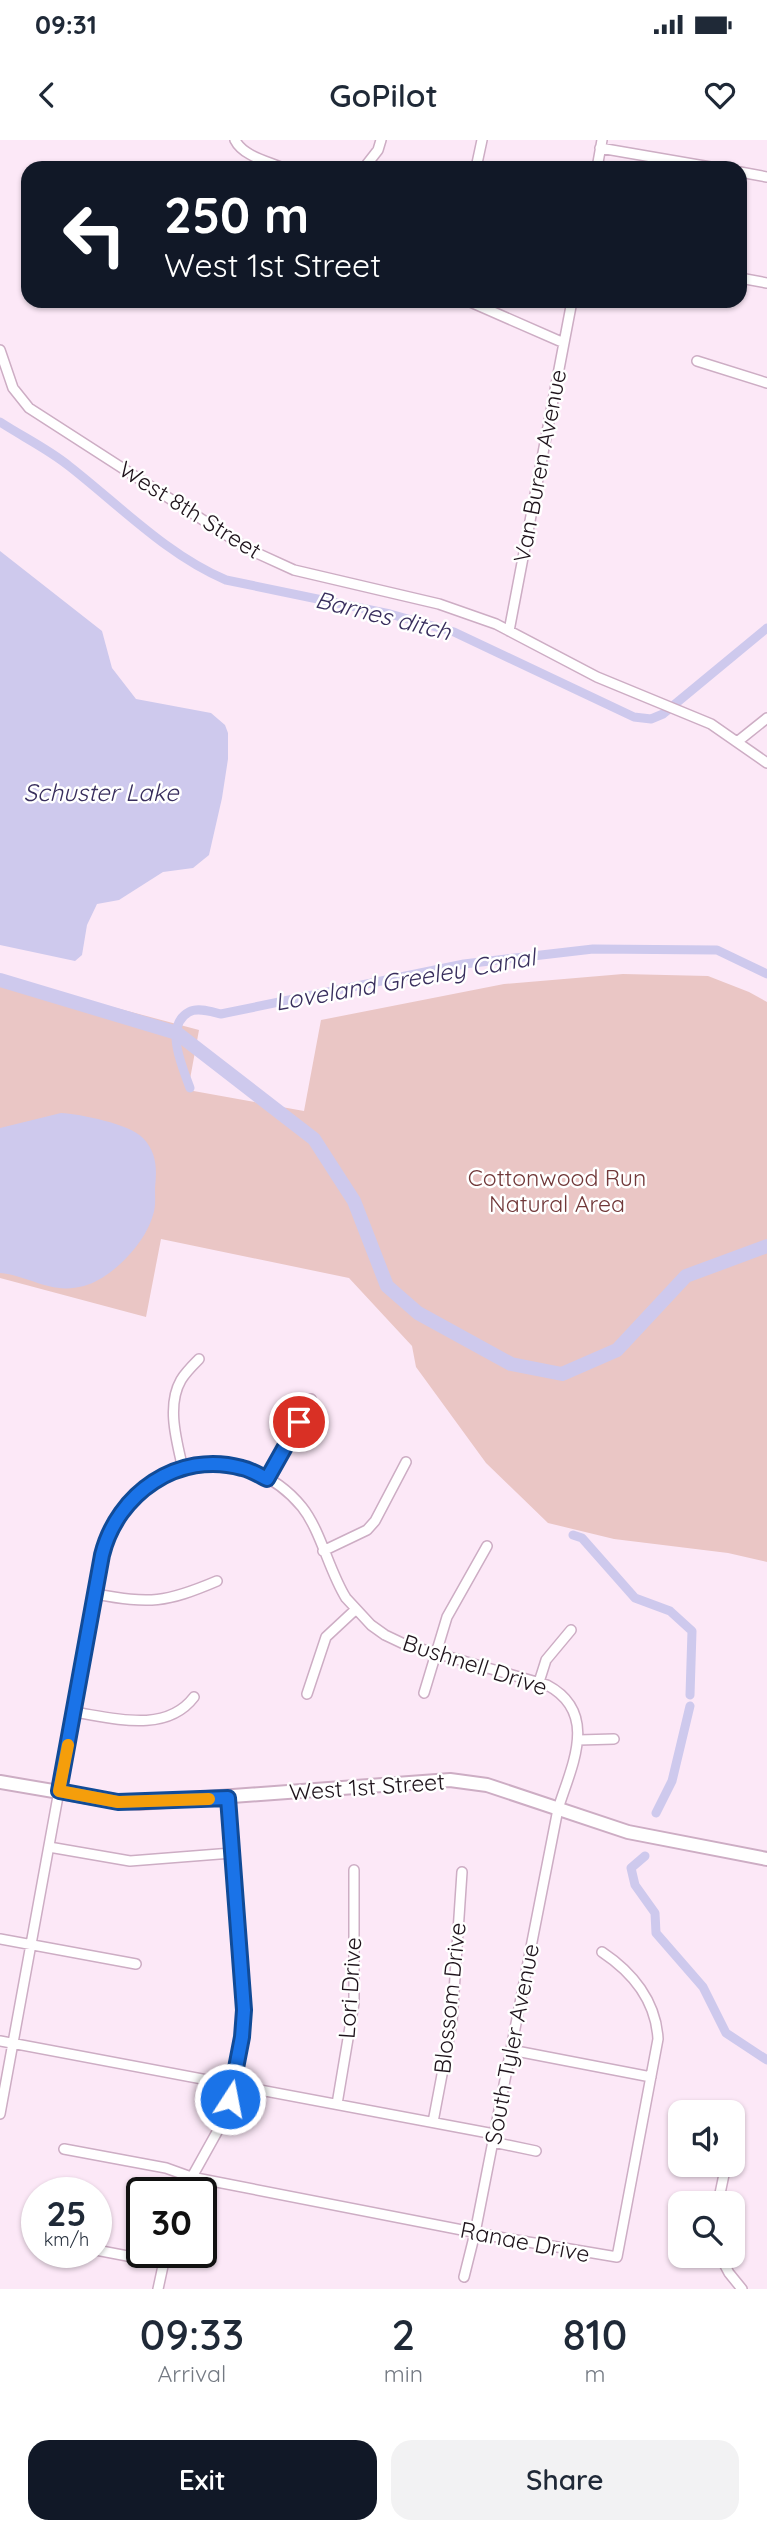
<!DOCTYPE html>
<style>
body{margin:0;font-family:Quicksand,sans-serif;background:#f2f2f3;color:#1f2937;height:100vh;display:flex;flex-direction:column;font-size:26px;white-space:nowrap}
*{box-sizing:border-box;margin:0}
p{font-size:23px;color:#747a83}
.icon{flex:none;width:38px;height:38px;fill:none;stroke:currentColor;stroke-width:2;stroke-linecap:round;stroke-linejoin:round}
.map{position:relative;height:2149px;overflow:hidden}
.sheet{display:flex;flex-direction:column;background:#fff;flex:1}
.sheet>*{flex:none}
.hud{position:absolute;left:21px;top:21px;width:726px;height:147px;border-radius:21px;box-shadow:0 2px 5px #0004;background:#111827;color:#fff;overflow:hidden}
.tools{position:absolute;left:668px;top:1960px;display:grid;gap:14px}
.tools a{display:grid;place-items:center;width:77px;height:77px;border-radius:14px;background:#fff;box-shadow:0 2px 5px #0004;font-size:35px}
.speed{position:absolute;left:21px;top:2037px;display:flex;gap:14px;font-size:35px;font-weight:700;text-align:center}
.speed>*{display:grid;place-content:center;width:91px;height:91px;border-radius:50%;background:#fff;box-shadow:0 2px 5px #0004;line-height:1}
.speed small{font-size:18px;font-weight:400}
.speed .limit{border:4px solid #111;border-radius:10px;background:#fff;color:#111}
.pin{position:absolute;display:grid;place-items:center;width:60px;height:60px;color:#fff;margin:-30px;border:4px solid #fff;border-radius:50%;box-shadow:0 2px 7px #0007}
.me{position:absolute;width:77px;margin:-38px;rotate:11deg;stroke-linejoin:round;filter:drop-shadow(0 0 5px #0008)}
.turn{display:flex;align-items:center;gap:24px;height:147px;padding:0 28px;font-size:32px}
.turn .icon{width:91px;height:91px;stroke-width:2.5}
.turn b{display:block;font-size:49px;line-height:60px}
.eta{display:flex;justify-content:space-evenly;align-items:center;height:119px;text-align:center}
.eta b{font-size:42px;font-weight:600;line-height:49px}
.cta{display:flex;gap:14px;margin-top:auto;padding:14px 28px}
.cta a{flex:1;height:80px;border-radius:21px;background:#111827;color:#fff;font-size:28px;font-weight:600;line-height:80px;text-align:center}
.cta a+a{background:#f2f2f3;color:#1f2937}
.status{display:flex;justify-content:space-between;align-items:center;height:49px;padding:0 35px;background:#fff;direction:ltr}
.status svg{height:19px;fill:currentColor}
header{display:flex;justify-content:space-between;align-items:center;height:91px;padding:0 28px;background:#fff;font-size:32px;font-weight:600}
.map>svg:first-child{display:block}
</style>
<div class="status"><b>09:31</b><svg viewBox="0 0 49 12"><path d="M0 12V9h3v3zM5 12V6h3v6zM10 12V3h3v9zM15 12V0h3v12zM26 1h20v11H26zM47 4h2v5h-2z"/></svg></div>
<header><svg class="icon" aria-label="back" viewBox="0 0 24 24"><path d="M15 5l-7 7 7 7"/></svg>GoPilot<svg class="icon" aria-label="heart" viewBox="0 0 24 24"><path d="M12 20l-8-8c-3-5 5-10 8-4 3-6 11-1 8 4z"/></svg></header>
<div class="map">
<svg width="767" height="2149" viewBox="0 0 767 2149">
<rect width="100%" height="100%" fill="#fce8f7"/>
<!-- green -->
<path fill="#eac6c5" d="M 623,834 L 708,836 L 749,852 L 767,862 L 767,1422 L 728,1413 L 614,1399 L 548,1383 L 486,1323 L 416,1227 L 412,1206 L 349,1138 L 161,1099 L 146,1177 L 0,1138 L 0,837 L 199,890 L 188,950 L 304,971 L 321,880 L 504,844 Z"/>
<!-- water -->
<path fill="#cec9ed" d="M 0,411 L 102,491 L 112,528 L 136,559 L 211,573 L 225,585 L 228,593 L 228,619 L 222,658 L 209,715 L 193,728 L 163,732 L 119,760 L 97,764 L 87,785 L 82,815 L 75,821 L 0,805 Z
M 61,973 C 80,974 130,984 143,998 C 157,1013 157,1029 155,1048 C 155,1057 156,1067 153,1075 C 145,1104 112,1138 84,1146 C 50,1155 31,1136 0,1133 L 0,988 Z"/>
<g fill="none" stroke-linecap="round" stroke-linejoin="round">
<!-- canal -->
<path stroke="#cec9ed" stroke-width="9" d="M 0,282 C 23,297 48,309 69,326 C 119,365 167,415 226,440 L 390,474 L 454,492 L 634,577 L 651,579 L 663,574 L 767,488
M 190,948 C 183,928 163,886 189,872 C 198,867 212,872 221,874 L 464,824 L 593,809 L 717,810 L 767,834
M 573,1395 L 582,1398 L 635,1458 L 670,1471 L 692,1491 L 690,1555
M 656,1673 L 672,1641 L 690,1566
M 645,1716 L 631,1728 L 635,1745 L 655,1773 L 656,1793 L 703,1847 L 726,1893 L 767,1920"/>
<!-- river -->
<path stroke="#cec9ed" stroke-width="14" d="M 0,840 L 177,893 L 314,999 L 354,1061 L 387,1146 L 418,1173 L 511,1224 L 562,1234 L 617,1210 L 686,1136 L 767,1106"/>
<!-- minor casing -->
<g stroke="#cdadc4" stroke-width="12">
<path id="minor" d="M 235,0 C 243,16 267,21 283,28
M 600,8 L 716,28
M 364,28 L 378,10 L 381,0
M 476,28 L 482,0
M 597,28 L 602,0
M 740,32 L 767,37
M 740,138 L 767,143
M 468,161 L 564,203
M 0,210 L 13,248 L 29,268 L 248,409 L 294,430 L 439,464 L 496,484 L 597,537 L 711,584 L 767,623
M 697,221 L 767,243
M 509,491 L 572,161
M 737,602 L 767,578
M 183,1329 C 177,1302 166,1266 181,1240 C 185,1233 193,1225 199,1219
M 267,1339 L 311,1259
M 323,1411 L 367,1390 L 375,1381 L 406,1322
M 95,1454 C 151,1464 165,1463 217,1441
M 539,1542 L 546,1520 L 571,1490
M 424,1553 L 447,1477 L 487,1406
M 307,1554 L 326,1497 L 355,1470
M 74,1572 C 113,1578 166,1594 194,1557
M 579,1600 L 614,1599
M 49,1707 L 130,1721 L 232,1713
M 0,1799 L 136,1824
M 0,1901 L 494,1994
M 511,1910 L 651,1937
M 337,1964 L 354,1863 L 354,1730
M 0,1974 L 102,1415 C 124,1323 240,1291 302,1367 C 321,1391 329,1431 346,1458 L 371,1485 L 385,1495 L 404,1504 L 547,1545 C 600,1573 571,1627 558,1669 L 475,2093 L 464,2137
M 433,1982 L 452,1882 L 462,1732
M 493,2002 L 536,2011
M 64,2009 L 166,2028 L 191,2037 L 498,2097 L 617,2117 L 658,1899 C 656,1861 632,1832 602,1812
M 183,2053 L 227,1974 L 242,1897 L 244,1870 L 228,1658
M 718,2063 L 726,2025
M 96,2110 L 164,2123
M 720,2116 L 729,2133 L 742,2149
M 158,2149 L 166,2112"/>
</g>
<!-- secondary casing -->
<g stroke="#cdadc4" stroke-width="16">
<path id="secondary" d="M 0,1642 L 118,1662 L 139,1663 L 450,1640 L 487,1645 L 628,1692 L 767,1719"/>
</g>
<!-- minor -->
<use href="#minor" stroke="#fff" stroke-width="9"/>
<!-- secondary -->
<use href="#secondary" stroke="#fff" stroke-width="12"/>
</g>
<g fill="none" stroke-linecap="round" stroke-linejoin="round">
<!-- route casing -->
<g stroke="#114b97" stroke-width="18">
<path id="route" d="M 230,1959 L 242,1897 L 244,1870 L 228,1658 L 118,1662 L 59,1651 L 102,1415 C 117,1354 178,1310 242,1328 C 251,1330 259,1335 267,1339 L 299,1282"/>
</g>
<!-- route -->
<use href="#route" stroke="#1a73e8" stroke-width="12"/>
<!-- slow -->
<path stroke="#f59e0b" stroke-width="12" d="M 68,1605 L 59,1651 L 118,1662 L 209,1659"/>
</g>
<g text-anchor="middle" stroke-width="5" stroke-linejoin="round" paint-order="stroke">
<!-- street labels -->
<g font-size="23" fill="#1e131b" stroke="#fff">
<text transform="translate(540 326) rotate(-79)" y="8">Van Buren Avenue</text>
<text transform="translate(190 370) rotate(32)" y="8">West 8th Street</text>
<text transform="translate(475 1525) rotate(18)" y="8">Bushnell Drive</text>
<text transform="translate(367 1647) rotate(-4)" y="8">West 1st Street</text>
<text transform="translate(350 1848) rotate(-86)" y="8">Lori Drive</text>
<text transform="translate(450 1858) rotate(-84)" y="8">Blossom Drive</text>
<text transform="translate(512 1904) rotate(-79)" y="8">South Tyler Avenue</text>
<text transform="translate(525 2102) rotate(11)" y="8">Ranae Drive</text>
</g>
<!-- park labels -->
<g font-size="23" fill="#713839" stroke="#fff">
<text x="557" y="1046">Cottonwood Run<tspan x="557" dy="26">Natural Area</tspan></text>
</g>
<!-- water labels -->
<g font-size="24" font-style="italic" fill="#382e5d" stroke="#fff">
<text transform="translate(383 476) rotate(14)" y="8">Barnes ditch</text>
<text x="101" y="661">Schuster Lake</text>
<text transform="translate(405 840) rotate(-10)" y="8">Loveland Greeley Canal</text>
</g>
</g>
</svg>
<div class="tools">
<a><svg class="icon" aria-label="sound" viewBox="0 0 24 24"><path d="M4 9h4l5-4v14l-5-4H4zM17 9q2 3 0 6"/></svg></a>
<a><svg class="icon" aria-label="search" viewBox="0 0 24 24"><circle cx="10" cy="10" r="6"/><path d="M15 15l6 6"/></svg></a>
</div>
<div class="speed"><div>25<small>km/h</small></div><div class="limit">30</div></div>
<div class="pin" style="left:299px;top:1282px;background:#d93025"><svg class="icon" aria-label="arrive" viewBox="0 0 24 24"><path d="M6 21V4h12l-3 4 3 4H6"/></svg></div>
<svg class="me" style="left:230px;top:1959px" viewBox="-20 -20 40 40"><circle r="17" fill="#1a73e8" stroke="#fff" stroke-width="3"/><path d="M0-11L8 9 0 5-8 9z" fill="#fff"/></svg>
<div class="hud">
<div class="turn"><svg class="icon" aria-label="left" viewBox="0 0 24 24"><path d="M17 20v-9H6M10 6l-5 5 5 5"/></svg><div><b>250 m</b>West 1st Street</div></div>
</div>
</div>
<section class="sheet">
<div class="eta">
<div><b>09:33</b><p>Arrival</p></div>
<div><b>2</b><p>min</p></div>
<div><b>810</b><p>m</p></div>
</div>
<div class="cta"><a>Exit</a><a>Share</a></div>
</section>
